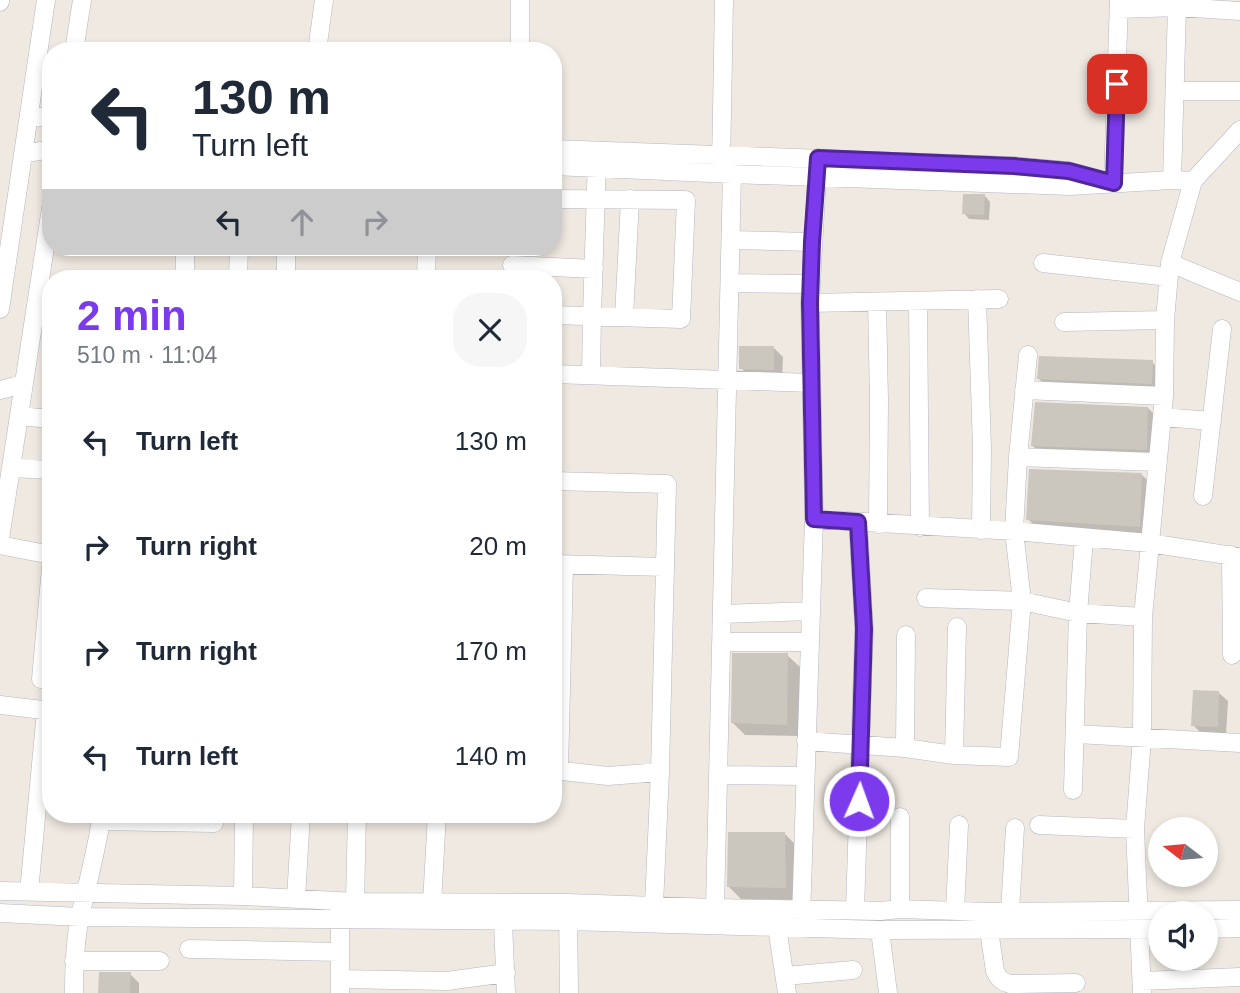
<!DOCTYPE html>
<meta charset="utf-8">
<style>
body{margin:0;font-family:Helvetica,sans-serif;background:#f6f6f7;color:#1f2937;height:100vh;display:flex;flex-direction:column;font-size:26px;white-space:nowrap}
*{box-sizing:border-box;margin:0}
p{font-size:23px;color:#747a83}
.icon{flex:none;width:38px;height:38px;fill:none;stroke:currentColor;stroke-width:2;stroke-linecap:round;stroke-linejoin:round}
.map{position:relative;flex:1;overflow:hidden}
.drawer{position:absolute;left:42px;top:270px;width:520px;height:553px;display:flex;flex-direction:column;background:#fff;border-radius:28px;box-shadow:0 4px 10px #0003}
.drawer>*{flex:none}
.top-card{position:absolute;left:42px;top:42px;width:520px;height:214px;border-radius:28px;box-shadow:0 4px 10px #0003;background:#fff;color:#1f2937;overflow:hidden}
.needle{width:46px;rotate:286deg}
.tools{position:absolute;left:1148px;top:817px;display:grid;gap:14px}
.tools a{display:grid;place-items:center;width:70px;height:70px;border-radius:50%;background:#fff;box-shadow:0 4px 10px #0003;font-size:35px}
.pin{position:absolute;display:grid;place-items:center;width:60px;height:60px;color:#fff;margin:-30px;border-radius:14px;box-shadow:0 4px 10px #0006}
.me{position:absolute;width:77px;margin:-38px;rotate:2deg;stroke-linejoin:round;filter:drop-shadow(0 0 5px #0008)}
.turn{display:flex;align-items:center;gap:24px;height:147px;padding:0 35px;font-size:32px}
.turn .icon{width:91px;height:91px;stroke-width:2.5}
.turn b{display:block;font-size:49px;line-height:60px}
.lanes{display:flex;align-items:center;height:66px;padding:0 35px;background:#0003;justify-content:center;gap:35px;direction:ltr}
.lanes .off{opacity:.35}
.round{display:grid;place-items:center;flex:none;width:74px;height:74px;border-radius:28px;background:#f6f6f7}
.head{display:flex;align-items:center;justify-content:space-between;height:119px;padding:0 35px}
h1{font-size:42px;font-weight:700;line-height:52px;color:#7c3aed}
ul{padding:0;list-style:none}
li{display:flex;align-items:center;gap:21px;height:105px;padding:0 35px}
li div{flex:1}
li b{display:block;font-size:26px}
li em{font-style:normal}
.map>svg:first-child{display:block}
</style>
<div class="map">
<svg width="1240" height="993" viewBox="0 0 1240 993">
<rect width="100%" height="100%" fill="#efe9e1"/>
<!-- shadow -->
<path fill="#0003" d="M 985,196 L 990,202 L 989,220 L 969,219 L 964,213 Z
M 774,348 L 783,357 L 782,379 L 750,377 L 741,368 Z
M 1152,362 L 1161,371 L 1160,392 L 1048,387 L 1039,379 Z
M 1148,408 L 1157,417 L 1156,458 L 1041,454 L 1032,445 Z
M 1142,475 L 1151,484 L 1148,535 L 1037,528 L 1028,519 Z
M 787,655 L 800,667 L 799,736 L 745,735 L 732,722 Z
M 1219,693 L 1228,701 L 1226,735 L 1202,734 L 1193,725 Z
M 785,834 L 797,846 L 797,900 L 741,899 L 729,887 Z
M 130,974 L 139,983 L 139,993 L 100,993 Z"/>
<!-- building -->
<path fill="#cbc7bf" d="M 963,194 L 985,194 L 984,215 L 962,214 Z
M 739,346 L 774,346 L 774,370 L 739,369 Z
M 1039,356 L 1153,360 L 1152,384 L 1037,379 Z
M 1035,402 L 1148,407 L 1147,450 L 1031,446 Z
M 1029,469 L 1142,473 L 1140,527 L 1026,520 Z
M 732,653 L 788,653 L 787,725 L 731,723 Z
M 1193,690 L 1219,691 L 1218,727 L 1191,726 Z
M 728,832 L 785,832 L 786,888 L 727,887 Z
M 99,972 L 131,972 L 130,993 L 98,993 Z"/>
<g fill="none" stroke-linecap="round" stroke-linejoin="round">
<!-- minor casing -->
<g stroke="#b4b7c1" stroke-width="19">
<path id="minor" d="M 520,0 L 520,51
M 0,2 L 0,0
M 1119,9 L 1177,7 L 1240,11
M 74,51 L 82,0
M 317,51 L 324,0
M 1175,91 L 1240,91
M 29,115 L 51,119
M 553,149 L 1014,166 L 1069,171 L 1100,180
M 23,154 L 51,149
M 553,166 L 732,174 L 1070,186 L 1172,180 L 1193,181
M 721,166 L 724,0
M 1172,180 L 1177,7
M 1113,183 L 1119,0
M 553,199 L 686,200 L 681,319 L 553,315
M 731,240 L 812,242
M 286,247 L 286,278
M 1043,263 L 1169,277
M 1170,263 L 1240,292
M 512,265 L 594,269
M 185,278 L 185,247
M 238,278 L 239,247
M 426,278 L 427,247
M 730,283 L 811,284
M 977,299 L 982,447 L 981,530
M 918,301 L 920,527
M 877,302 L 879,401 L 878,524
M 810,303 L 999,299
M 0,309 L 46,0
M 624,317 L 630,199
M 1064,322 L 1165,320
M 553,374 L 811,383
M 591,375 L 592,316 L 597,158
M 0,390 L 23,384
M 1024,390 L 1164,396
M 19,416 L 51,419
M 1162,417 L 1212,421
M 1018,457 L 1156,462
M 11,468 L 51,470
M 553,481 L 667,484 L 660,772 L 654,905
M 1203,496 L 1222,329
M 814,519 L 1014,531 L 1149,543 L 1240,557
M 0,539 L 51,208
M 0,545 L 51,555
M 1231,555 L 1232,655
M 553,564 L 665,567
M 51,567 L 41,679 L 51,681
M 926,598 L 1022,601 L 1078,613 L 1143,617
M 723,614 L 810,611
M 722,642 L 810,642
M 0,705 L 51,711
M 1076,734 L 1240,743
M 806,741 L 905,748 L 954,755 L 1009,757 L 1022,601 L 1014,531 L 1018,457 L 1028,355
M 905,748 L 906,635
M 954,755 L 957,627
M 553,770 L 608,776 L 660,772
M 559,771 L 564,565
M 719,775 L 805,776
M 1073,790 L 1078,613 L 1084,539
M 900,817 L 900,909
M 101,821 L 214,823
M 1039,825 L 1135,829
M 0,891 L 243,896 L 355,902 L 568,903 L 715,908 L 880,911 L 900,909 L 989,912 L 1240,910
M 29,892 L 46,711
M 243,896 L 244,814
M 296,898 L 301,814
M 355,902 L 357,814
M 432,903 L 437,814
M 715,908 L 732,174
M 340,909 L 340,993
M 568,910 L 569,993
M 855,910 L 864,629 L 858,522
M 955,911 L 959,825
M 1010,911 L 1015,828
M 0,913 L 80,917 L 568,921 L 880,930 L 1160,929
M 801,918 L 814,519 L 810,303 L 818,158
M 503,922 L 506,993
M 777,927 L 787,993
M 1206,929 L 1240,928
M 880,930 L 888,993
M 989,930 L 995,971 C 999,979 1002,982 1010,984 L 1076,983
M 189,949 L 340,952
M 74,961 L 160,961
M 785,976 L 853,970
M 340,979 L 447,981 L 506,973
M 1142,981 L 1240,977
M 74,993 C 74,967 75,941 80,916 C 88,882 97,848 102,814
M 1142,993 L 1135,829 L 1142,738 L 1143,617 L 1164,396 L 1165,320 L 1170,263 L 1193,181 L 1240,130"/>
</g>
<!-- minor -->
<use href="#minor" stroke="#fff" stroke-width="18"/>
</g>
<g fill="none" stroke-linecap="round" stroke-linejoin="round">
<!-- route casing -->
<g stroke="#51269a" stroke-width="18">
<path id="route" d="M 859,801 L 864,629 L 858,522 L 814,519 L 810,303 L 812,242 L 818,158 L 1014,166 L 1069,171 L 1114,183 L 1117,84"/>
</g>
<!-- route -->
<use href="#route" stroke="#7c3aed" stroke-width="12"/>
</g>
</svg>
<div class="tools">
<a><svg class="needle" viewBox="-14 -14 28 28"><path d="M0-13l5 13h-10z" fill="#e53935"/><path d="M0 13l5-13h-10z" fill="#747a83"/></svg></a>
<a><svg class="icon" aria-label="sound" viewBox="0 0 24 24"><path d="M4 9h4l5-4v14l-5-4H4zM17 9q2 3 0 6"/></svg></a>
</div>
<div class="pin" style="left:1117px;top:84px;background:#d93025"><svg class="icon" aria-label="arrive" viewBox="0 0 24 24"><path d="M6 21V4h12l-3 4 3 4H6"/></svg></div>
<svg class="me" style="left:859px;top:801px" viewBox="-20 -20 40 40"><circle r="17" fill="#7c3aed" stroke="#fff" stroke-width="3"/><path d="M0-11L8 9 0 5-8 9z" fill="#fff"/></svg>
<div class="top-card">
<div class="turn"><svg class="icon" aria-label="left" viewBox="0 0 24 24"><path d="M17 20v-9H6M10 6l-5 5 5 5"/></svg><div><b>130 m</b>Turn left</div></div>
<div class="lanes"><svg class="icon" aria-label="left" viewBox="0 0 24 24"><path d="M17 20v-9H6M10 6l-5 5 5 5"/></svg><svg class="icon off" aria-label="ahead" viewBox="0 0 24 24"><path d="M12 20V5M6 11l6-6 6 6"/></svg><svg class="icon off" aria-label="right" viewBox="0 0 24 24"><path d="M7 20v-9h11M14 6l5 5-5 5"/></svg></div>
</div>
<section class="drawer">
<div class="head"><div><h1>2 min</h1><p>510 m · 11:04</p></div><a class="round"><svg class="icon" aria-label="close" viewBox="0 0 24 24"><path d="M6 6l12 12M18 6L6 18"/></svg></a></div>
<ul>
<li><svg class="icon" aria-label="left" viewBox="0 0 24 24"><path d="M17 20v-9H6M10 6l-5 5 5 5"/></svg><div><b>Turn left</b></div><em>130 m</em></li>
<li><svg class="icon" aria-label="right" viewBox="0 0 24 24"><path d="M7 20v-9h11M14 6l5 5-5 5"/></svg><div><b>Turn right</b></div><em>20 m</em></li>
<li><svg class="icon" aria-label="right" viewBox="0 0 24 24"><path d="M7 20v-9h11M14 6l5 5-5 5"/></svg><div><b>Turn right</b></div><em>170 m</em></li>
<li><svg class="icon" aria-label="left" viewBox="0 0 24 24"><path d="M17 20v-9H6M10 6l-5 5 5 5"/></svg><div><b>Turn left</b></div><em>140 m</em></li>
</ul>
</section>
</div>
